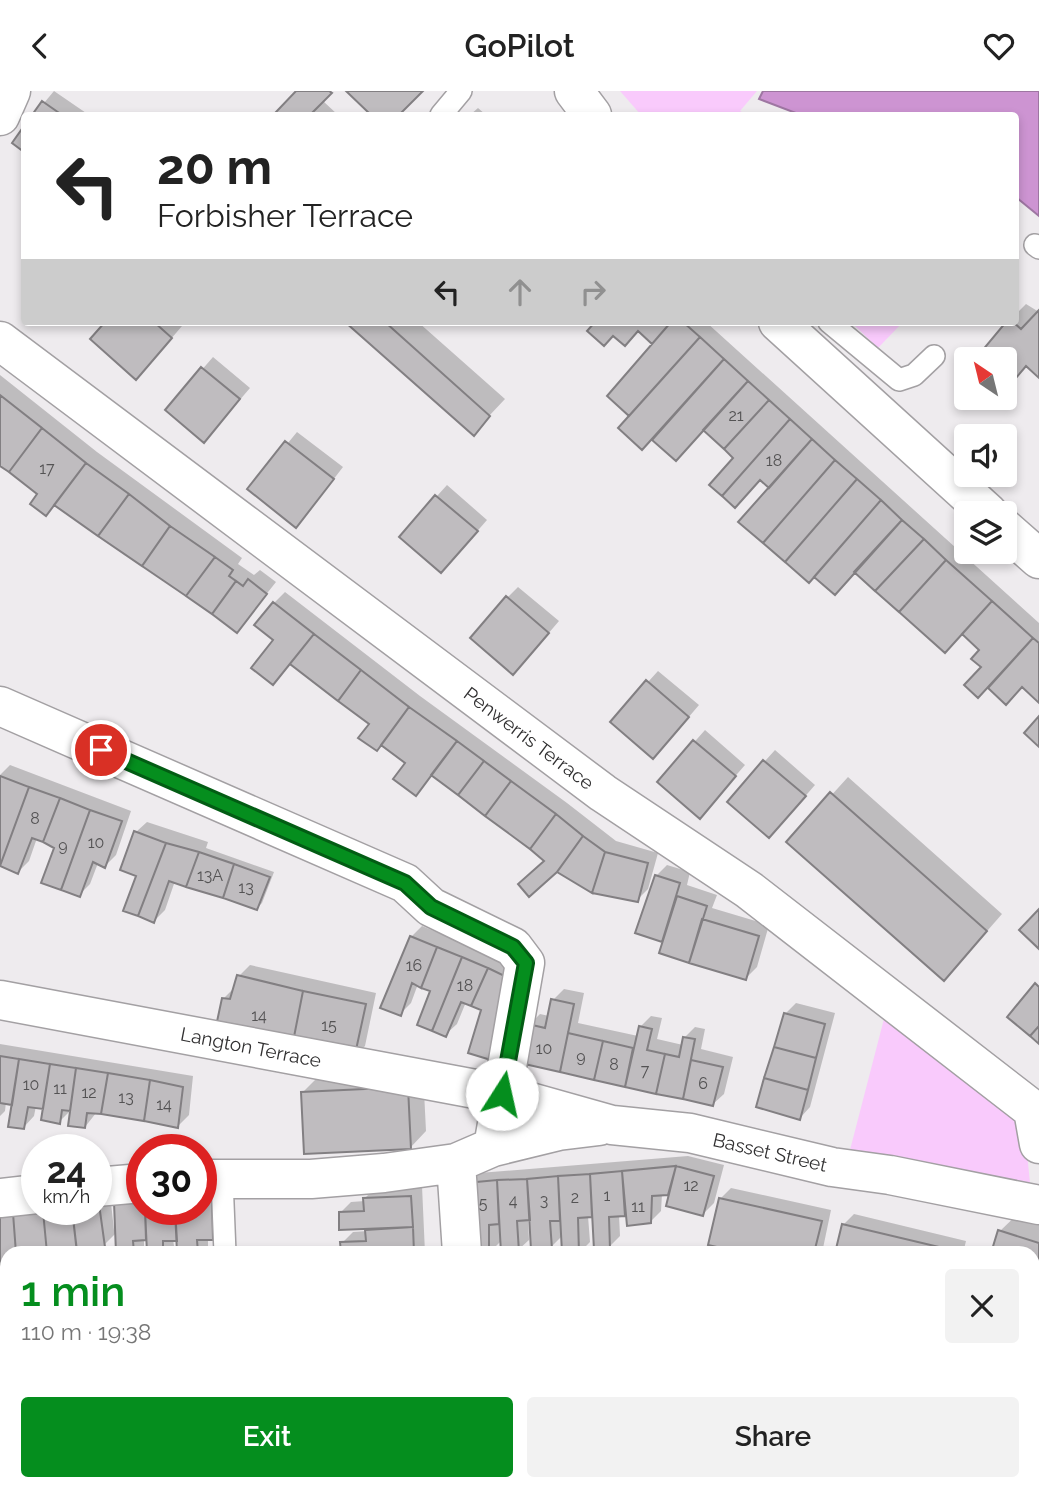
<!DOCTYPE html>
<meta charset="utf-8">
<style>
body{margin:0;font-family:Raleway,sans-serif;background:#f2f2f2;color:#222;height:100vh;display:flex;flex-direction:column;font-size:26px;white-space:nowrap}
*{box-sizing:border-box;margin:0}
p{font-size:23px;color:#767676}
.icon{flex:none;width:38px;height:38px;fill:none;stroke:currentColor;stroke-width:2;stroke-linecap:round;stroke-linejoin:round}
.map{position:relative;flex:1;overflow:hidden}
.details{position:absolute;left:0px;top:1155px;width:1040px;height:245px;display:flex;flex-direction:column;background:#fff;border-radius:21px 21px 0 0;box-shadow:0 4px 10px #0003}
.details>*{flex:none}
.guide{position:absolute;left:21px;top:21px;width:998px;height:214px;border-radius:7px;box-shadow:0 4px 10px #0003;background:#fff;color:#222;overflow:hidden}
.needle{width:46px;rotate:325deg}
.buttons{position:absolute;left:954px;top:256px;display:grid;gap:14px}
.buttons a{display:grid;place-items:center;width:63px;height:63px;border-radius:7px;background:#fff;box-shadow:0 4px 10px #0003;font-size:35px}
.speed{position:absolute;left:21px;top:1043px;display:flex;gap:14px;font-size:35px;font-weight:700;text-align:center}
.speed>*{display:grid;place-content:center;width:91px;height:91px;border-radius:50%;background:#fff;box-shadow:0 4px 10px #0003;line-height:1}
.speed small{font-size:18px;font-weight:400}
.speed .limit{border:10px solid #d22;background:#fff;color:#111}
.pin{position:absolute;display:grid;place-items:center;width:60px;height:60px;color:#fff;margin:-30px;border:4px solid #fff;border-radius:50%;box-shadow:0 2px 7px #0007}
.me{position:absolute;width:77px;margin:-38px;rotate:10deg;stroke-linejoin:round;filter:drop-shadow(0 0 5px #0008)}
.turn{display:flex;align-items:center;gap:24px;height:147px;padding:0 21px;font-size:32px}
.turn .icon{width:91px;height:91px;stroke-width:2.5}
.turn b{display:block;font-size:49px;line-height:60px}
.lanes{display:flex;align-items:center;height:66px;padding:0 21px;background:#0003;justify-content:center;gap:35px;direction:ltr}
.lanes .off{opacity:.35}
.round{display:grid;place-items:center;flex:none;width:74px;height:74px;border-radius:7px;background:#f2f2f2}
.headline{display:flex;align-items:center;justify-content:space-between;height:119px;padding:0 21px}
h1{font-size:42px;font-weight:600;line-height:52px;color:#058e1e}
.action{display:flex;gap:14px;margin-top:auto;padding:14px 21px}
.action a{flex:1;height:80px;border-radius:7px;background:#058e1e;color:#fff;font-size:28px;font-weight:600;line-height:80px;text-align:center}
.action a+a{background:#f2f2f2;color:#222}
header{display:flex;justify-content:space-between;align-items:center;height:91px;padding:0 21px;background:#fff;font-size:32px;font-weight:600}
.map>svg:first-child{display:block}
</style>
<header><svg class="icon" aria-label="back" viewBox="0 0 24 24"><path d="M15 5l-7 7 7 7"/></svg>GoPilot<svg class="icon" aria-label="heart" viewBox="0 0 24 24"><path d="M12 20l-8-8c-3-5 5-10 8-4 3-6 11-1 8 4z"/></svg></header>
<div class="map">
<svg width="1039" height="1400" viewBox="0 0 1039 1400">
<rect width="100%" height="100%" fill="#eeebee"/>
<!-- green -->
<path fill="#f9cafc" d="M 620,0 L 757,0 L 740,20 L 748,24 L 641,24 Z
M 851,231 L 903,231 L 878,257 Z
M 885,924 L 1024,1032 L 1030,1092 L 850,1059 Z
M 704,1393 L 794,1393 L 811,1400 L 684,1400 Z"/>
<!-- water -->
<path fill="#cd94d2" stroke="#9e76a2" stroke-width="2" d="M 763,0 L 1039,0 L 1039,125 L 1017,107 L 1015,108 L 1015,24 L 801,24 L 759,8 Z"/>
<!-- shadow -->
<path fill="#0003" d="M 54,0 L 89,24 L 34,24 Z
M 299,0 L 332,0 L 323,10 L 338,24 L 282,24 L 279,21 Z
M 478,17 L 486,24 L 470,24 Z
M 1026,213 L 1039,221 L 1039,285 L 1008,231 L 1015,231 L 1015,224 Z
M 107,231 L 177,231 L 182,235 L 147,276 Z
M 348,231 L 418,231 L 505,308 L 473,342 Z
M 597,231 L 706,231 L 1039,532 L 1039,610 L 1022,594 L 1006,611 L 988,595 L 982,558 L 962,541 L 771,397 L 704,338 L 676,368 L 632,325 L 655,253 L 639,239 Z
M 213,266 L 250,297 L 214,339 L 167,319 Z
M 0,284 L 97,361 L 242,467 L 238,473 L 254,484 L 260,479 L 276,491 L 237,540 L 56,413 L 46,423 L 40,402 L 0,372 Z
M 297,341 L 343,376 L 306,424 L 250,398 Z
M 447,394 L 487,429 L 452,469 L 401,445 Z
M 518,496 L 559,530 L 524,571 L 508,506 Z
M 285,501 L 420,605 L 567,712 L 616,750 L 658,762 L 648,798 L 637,809 L 556,778 L 433,683 L 416,702 L 408,671 L 371,633 L 291,572 L 273,592 L 276,549 L 274,512 Z
M 658,580 L 699,614 L 664,655 L 648,591 Z
M 705,639 L 745,674 L 710,714 L 659,691 Z
M 775,659 L 815,694 L 780,734 L 729,710 Z
M 10,674 L 131,720 L 116,764 L 105,775 L 98,772 L 90,793 L 79,804 L 56,756 L 37,747 L 29,770 L 18,781 L 0,774 L 0,684 Z
M 848,686 L 1002,823 L 960,871 L 789,751 Z
M 147,731 L 208,751 L 206,757 L 274,781 L 262,812 L 257,817 L 175,790 L 165,819 L 154,830 L 138,784 L 136,741 Z
M 667,774 L 690,781 L 687,794 L 717,804 L 712,817 L 769,834 L 757,876 L 746,887 L 664,850 L 638,841 L 656,785 Z
M 422,835 L 521,877 L 483,918 L 466,911 L 457,933 L 446,943 L 432,899 L 418,893 L 411,912 L 400,923 L 411,846 Z
M 250,874 L 376,902 L 365,955 L 354,966 L 223,908 L 234,897 L 239,885 Z
M 564,898 L 584,902 L 578,932 L 638,945 L 640,936 L 651,925 L 662,927 L 657,948 L 683,954 L 684,947 L 695,936 L 705,938 L 701,958 L 733,966 L 724,1003 L 713,1013 L 522,971 L 529,934 L 540,923 L 549,925 L 553,909 Z
M 796,912 L 835,922 L 810,1016 L 800,1027 L 785,923 Z
M 0,953 L 193,985 L 189,1024 L 178,1035 L 96,1022 L 85,1036 L 72,1018 L 59,1031 L 45,1016 L 36,1015 L 34,1025 L 24,1036 L 14,1013 L 6,1011 L 5,1020 L 0,1025 Z
M 423,980 L 426,1040 L 410,1057 L 303,1001 L 319,985 Z
M 688,1065 L 724,1074 L 714,1112 L 703,1123 L 671,1102 L 662,1103 L 661,1120 L 650,1131 L 626,1123 L 619,1124 L 620,1145 L 609,1156 L 594,1125 L 588,1125 L 590,1151 L 579,1162 L 564,1162 L 563,1144 L 551,1156 L 532,1128 L 528,1128 L 529,1149 L 518,1159 L 502,1149 L 489,1162 L 468,1093 L 479,1082 Z
M 422,1095 L 425,1162 L 342,1162 L 342,1152 L 353,1141 L 368,1140 L 368,1137 L 340,1122 L 351,1111 L 365,1110 L 365,1107 L 376,1096 Z
M 222,1096 L 223,1136 L 212,1147 L 208,1147 L 208,1162 L 179,1162 L 178,1148 L 173,1148 L 174,1155 L 167,1162 L 149,1162 L 148,1148 L 144,1148 L 144,1157 L 139,1162 L 118,1162 L 117,1141 L 105,1153 L 106,1162 L 7,1162 L 7,1192 L 0,1193 L 0,1114 L 37,1118 L 96,1118 L 110,1103 L 114,1139 L 142,1118 L 201,1118 Z
M 731,1097 L 831,1119 L 822,1162 L 751,1162 L 720,1108 Z
M 1021,1120 L 1039,1125 L 1039,1282 L 1032,1162 L 993,1162 L 1000,1140 Z
M 854,1123 L 966,1150 L 963,1162 L 836,1162 L 843,1134 Z
M 215,1393 L 314,1393 L 302,1400 L 219,1400 Z
M 531,1393 L 600,1393 L 604,1400 L 520,1400 Z"/>
<!-- building -->
<path fill="#bfbcbf" stroke="#827f82" stroke-width="2" d="M 296,0 L 329,0 L 332,2 L 313,21 L 317,24 L 279,24 L 276,21 Z
M 346,0 L 423,0 L 399,24 L 371,24 Z
M 42,10 L 62,24 L 32,24 Z
M 24,35 L 24,61 L 12,52 Z
M 1039,219 L 1039,287 L 1026,275 L 1016,287 L 1004,278 L 1004,268 L 990,268 L 981,261 L 1006,231 L 1013,231 L 1021,238 Z
M 105,231 L 154,231 L 172,247 L 136,289 L 90,248 Z
M 345,231 L 385,231 L 490,325 L 474,345 Z
M 671,231 L 683,231 L 700,246 L 629,325 L 607,305 Z
M 671,231 L 652,253 L 638,240 L 625,255 L 613,245 L 604,255 L 587,240 L 595,231 Z
M 700,246 L 724,268 L 642,359 L 618,337 Z
M 724,268 L 748,290 L 676,370 L 652,349 Z
M 201,276 L 240,308 L 204,352 L 165,319 Z
M 748,290 L 769,309 L 724,358 L 703,339 Z
M 0,304 L 42,337 L 9,381 L 0,375 Z
M 769,309 L 790,328 L 722,405 L 709,394 L 733,367 L 724,358 Z
M 790,328 L 812,348 L 769,397 L 760,389 L 735,417 L 722,405 Z
M 42,337 L 86,372 L 46,425 L 30,413 L 37,403 L 9,381 Z
M 812,348 L 835,369 L 763,452 L 738,431 Z
M 285,350 L 334,388 L 296,437 L 247,398 Z
M 835,369 L 857,388 L 785,471 L 763,452 Z
M 86,372 L 129,403 L 98,445 L 54,414 Z
M 857,388 L 881,409 L 809,492 L 785,471 Z
M 129,403 L 170,435 L 142,475 L 98,445 Z
M 435,404 L 478,440 L 441,482 L 399,446 Z
M 881,409 L 902,429 L 835,504 L 814,486 Z
M 902,429 L 924,448 L 875,500 L 854,481 Z
M 170,435 L 215,466 L 186,505 L 142,475 Z
M 924,448 L 946,469 L 899,521 L 875,500 Z
M 215,466 L 233,479 L 229,485 L 236,490 L 212,523 L 186,505 Z
M 946,469 L 992,510 L 945,562 L 899,521 Z
M 248,488 L 267,503 L 237,542 L 212,523 L 236,490 L 243,495 Z
M 506,505 L 549,542 L 513,584 L 470,547 Z
M 992,510 L 1033,547 L 978,607 L 964,594 L 981,576 L 971,568 L 979,559 L 962,543 Z
M 273,511 L 314,543 L 273,594 L 251,577 L 273,549 L 254,534 Z
M 314,543 L 361,579 L 338,610 L 290,573 Z
M 1033,547 L 1039,552 L 1039,612 L 1022,596 L 1006,614 L 988,597 Z
M 361,579 L 409,616 L 377,660 L 358,647 L 369,633 L 338,610 Z
M 646,589 L 689,626 L 653,668 L 610,631 Z
M 409,616 L 457,650 L 416,705 L 393,688 L 405,672 L 381,654 Z
M 1039,625 L 1039,656 L 1024,642 Z
M 693,649 L 736,685 L 700,728 L 657,691 Z
M 457,650 L 484,670 L 458,704 L 431,684 Z
M 763,669 L 806,705 L 769,747 L 727,711 Z
M 484,670 L 511,690 L 485,725 L 458,704 Z
M 0,685 L 29,696 L 0,775 Z
M 511,690 L 556,723 L 530,758 L 485,725 Z
M 29,696 L 60,707 L 43,751 L 32,747 L 18,783 L 0,775 Z
M 830,701 L 987,840 L 944,890 L 786,751 Z
M 60,707 L 90,719 L 61,799 L 41,792 L 54,757 L 43,751 Z
M 90,719 L 122,730 L 105,777 L 93,771 L 80,806 L 61,799 Z
M 556,723 L 583,745 L 557,781 L 529,806 L 518,793 L 544,770 L 530,758 Z
M 134,740 L 166,752 L 138,825 L 123,820 L 136,785 L 120,779 Z
M 583,745 L 605,761 L 592,802 L 557,781 Z
M 166,752 L 199,761 L 186,796 L 169,790 L 154,832 L 138,825 Z
M 199,761 L 234,773 L 223,807 L 186,796 Z
M 605,761 L 648,772 L 638,811 L 592,802 Z
M 234,773 L 270,786 L 257,819 L 223,807 Z
M 655,784 L 680,792 L 662,851 L 635,842 Z
M 677,805 L 707,815 L 689,872 L 659,862 Z
M 1039,818 L 1039,858 L 1019,839 Z
M 702,828 L 759,845 L 746,889 L 689,872 Z
M 410,845 L 437,856 L 421,897 L 412,892 L 401,925 L 380,917 Z
M 437,856 L 462,866 L 432,940 L 417,934 L 430,900 L 421,897 Z
M 462,866 L 488,877 L 471,915 L 461,911 L 446,946 L 432,940 Z
M 488,877 L 511,888 L 494,970 L 468,962 L 481,919 L 471,915 Z
M 237,884 L 303,900 L 292,956 L 215,940 L 222,907 L 230,908 Z
M 1035,892 L 1039,896 L 1039,935 L 1030,945 L 1007,926 Z
M 303,900 L 366,913 L 354,968 L 292,956 Z
M 551,908 L 574,913 L 560,981 L 520,972 L 528,933 L 545,937 Z
M 784,922 L 825,933 L 816,967 L 774,956 Z
M 639,935 L 652,938 L 647,959 L 665,963 L 656,1003 L 625,996 Z
M 1039,935 L 1039,953 L 1030,945 Z
M 568,942 L 603,950 L 594,989 L 560,981 Z
M 683,946 L 695,948 L 683,1008 L 656,1003 L 665,963 L 679,966 Z
M 603,950 L 633,957 L 625,996 L 594,989 Z
M 774,956 L 816,967 L 808,999 L 764,987 Z
M 0,965 L 19,968 L 12,1014 L 0,1012 Z
M 19,968 L 50,973 L 43,1018 L 28,1016 L 24,1038 L 8,1036 Z
M 691,969 L 723,976 L 713,1015 L 683,1008 Z
M 50,973 L 76,977 L 70,1020 L 62,1019 L 60,1033 L 41,1029 Z
M 76,977 L 108,982 L 101,1023 L 87,1022 L 85,1037 L 68,1035 Z
M 108,982 L 150,989 L 144,1030 L 101,1023 Z
M 764,987 L 808,999 L 800,1029 L 756,1016 Z
M 150,989 L 183,996 L 178,1037 L 144,1030 Z
M 408,996 L 411,1058 L 304,1063 L 301,1001 Z
M 676,1075 L 668,1104 L 652,1105 L 651,1132 L 627,1135 L 622,1080 Z
M 676,1075 L 714,1085 L 703,1125 L 666,1115 Z
M 622,1080 L 625,1125 L 609,1126 L 610,1158 L 594,1159 L 590,1083 Z
M 590,1083 L 592,1126 L 578,1127 L 579,1162 L 562,1162 L 558,1085 Z
M 558,1085 L 560,1130 L 550,1130 L 552,1158 L 531,1159 L 527,1088 Z
M 527,1088 L 530,1129 L 517,1130 L 519,1161 L 501,1162 L 497,1089 Z
M 497,1089 L 499,1133 L 489,1134 L 489,1162 L 470,1162 L 466,1092 Z
M 411,1105 L 413,1136 L 339,1139 L 339,1121 L 364,1120 L 363,1107 Z
M 212,1106 L 213,1149 L 197,1149 L 198,1162 L 177,1162 L 175,1118 L 201,1118 L 201,1107 Z
M 719,1107 L 822,1130 L 814,1162 L 743,1162 L 708,1154 Z
M 142,1110 L 142,1118 L 145,1118 L 146,1149 L 133,1150 L 134,1162 L 116,1162 L 114,1111 Z
M 96,1113 L 99,1113 L 105,1156 L 94,1158 L 94,1162 L 77,1162 L 72,1118 L 96,1118 Z
M 72,1118 L 77,1160 L 47,1162 L 43,1120 Z
M 145,1118 L 175,1118 L 177,1150 L 163,1150 L 163,1162 L 147,1162 Z
M 43,1120 L 47,1162 L 16,1162 L 13,1122 Z
M 13,1122 L 16,1162 L 7,1162 L 7,1194 L 0,1194 L 0,1123 Z
M 842,1133 L 956,1160 L 956,1162 L 835,1162 Z
M 413,1136 L 414,1162 L 341,1162 L 340,1151 L 366,1150 L 365,1139 Z
M 998,1139 L 1039,1152 L 1039,1284 L 1032,1282 L 1032,1162 L 991,1162 Z
M 213,1393 L 240,1393 L 244,1400 L 217,1400 Z
M 251,1393 L 318,1393 L 305,1400 L 254,1400 Z
M 536,1393 L 604,1393 L 592,1400 L 524,1400 Z"/>
<g fill="none" stroke-linecap="round" stroke-linejoin="round">
<!-- service casing -->
<g stroke="#a3a0a3" stroke-width="24">
<path id="service" d="M 441,24 L 461,0
M 1035,154 L 1039,157
M 829,231 L 899,289 L 914,284 L 934,265
M 222,1088 L 225,1162
M 0,1352 L 7,1351
M 940,1393 L 961,1400"/>
</g>
<!-- minor casing -->
<g stroke="#a3a0a3" stroke-width="41">
<path id="minor" d="M 0,25 L 11,0
M 0,250 L 603,702 L 749,799 L 1033,1019 L 1039,1053
M 0,615 L 405,792 L 431,816 L 513,856 L 525,872 L 493,1056
M 0,909 L 502,1003 L 612,1034 L 690,1042 L 832,1076 L 890,1084 L 1039,1114
M 456,1072 L 462,1162
M 201,1088 L 311,1088 L 384,1082 L 456,1072 L 493,1056 L 558,1040 L 599,1035
M 96,1096 L 142,1092
M 0,1107 L 37,1103
M 408,1400 L 421,1393"/>
</g>
<!-- tertiary casing -->
<g stroke="#a3a0a3" stroke-width="41">
<path id="tertiary" d="M 574,0 L 592,24
M 778,231 L 988,422
M 1004,437 L 1039,468"/>
</g>
<!-- service -->
<use href="#service" stroke="#fff" stroke-width="21"/>
<!-- minor -->
<use href="#minor" stroke="#fff" stroke-width="38"/>
<!-- tertiary -->
<use href="#tertiary" stroke="#fff" stroke-width="38"/>
</g>
<g fill="none" stroke-linecap="round" stroke-linejoin="round">
<!-- route casing -->
<g stroke="#035c14" stroke-width="18">
<path id="route" d="M 101,659 L 405,792 L 431,816 L 513,856 L 526,872 L 502,1003"/>
</g>
<!-- route -->
<use href="#route" stroke="#058e1e" stroke-width="12"/>
</g>
<g text-anchor="middle" stroke-width="7" stroke-linejoin="round" paint-order="stroke">
<!-- number labels -->
<g font-size="16" fill="#545354">
<text x="736" y="330">21</text>
<text x="774" y="375">18</text>
<text x="47" y="383">17</text>
<text x="35" y="733">8</text>
<text x="96" y="757">10</text>
<text x="63" y="760">9</text>
<text x="210" y="790">13A</text>
<text x="246" y="802">13</text>
<text x="414" y="880">16</text>
<text x="465" y="900">18</text>
<text x="259" y="930">14</text>
<text x="329" y="940">15</text>
<text x="544" y="963">10</text>
<text x="581" y="971">9</text>
<text x="614" y="979">8</text>
<text x="645" y="985">7</text>
<text x="703" y="998">6</text>
<text x="31" y="999">10</text>
<text x="60" y="1003">11</text>
<text x="89" y="1007">12</text>
<text x="126" y="1012">13</text>
<text x="164" y="1019">14</text>
<text x="691" y="1100">12</text>
<text x="607" y="1110">1</text>
<text x="575" y="1112">2</text>
<text x="513" y="1115">4</text>
<text x="544" y="1115">3</text>
<text x="483" y="1118">5</text>
<text x="638" y="1121">11</text>
</g>
<!-- street labels -->
<g font-size="19" fill="#313031" stroke="#fff">
<text transform="translate(529 647) rotate(37)" y="7">Penwerris Terrace</text>
<text transform="translate(251 956) rotate(11)" y="7">Langton Terrace</text>
<text transform="translate(770 1061) rotate(13)" y="7">Basset Street</text>
</g>
</g>
</svg>
<div class="buttons">
<a><svg class="needle" viewBox="-14 -14 28 28"><path d="M0-13l5 13h-10z" fill="#e53935"/><path d="M0 13l5-13h-10z" fill="#767676"/></svg></a>
<a><svg class="icon" aria-label="sound" viewBox="0 0 24 24"><path d="M4 9h4l5-4v14l-5-4H4zM17 9q2 3 0 6"/></svg></a>
<a><svg class="icon" aria-label="layers" viewBox="0 0 24 24"><path d="M12 4l9 5-9 5-9-5zM3 14l9 5 9-5"/></svg></a>
</div>
<div class="speed"><div>24<small>km/h</small></div><div class="limit">30</div></div>
<div class="pin" style="left:101px;top:659px;background:#d93025"><svg class="icon" aria-label="arrive" viewBox="0 0 24 24"><path d="M6 21V4h12l-3 4 3 4H6"/></svg></div>
<svg class="me" style="left:502px;top:1003px" viewBox="-20 -20 40 40"><circle r="19" fill="#fff"/><path d="M0-13L10 11 0 6-10 11z" fill="#058e1e"/></svg>
<div class="guide">
<div class="turn"><svg class="icon" aria-label="left" viewBox="0 0 24 24"><path d="M17 20v-9H6M10 6l-5 5 5 5"/></svg><div><b>20 m</b>Forbisher Terrace</div></div>
<div class="lanes"><svg class="icon" aria-label="left" viewBox="0 0 24 24"><path d="M17 20v-9H6M10 6l-5 5 5 5"/></svg><svg class="icon off" aria-label="ahead" viewBox="0 0 24 24"><path d="M12 20V5M6 11l6-6 6 6"/></svg><svg class="icon off" aria-label="right" viewBox="0 0 24 24"><path d="M7 20v-9h11M14 6l5 5-5 5"/></svg></div>
</div>
<section class="details">
<div class="headline"><div><h1>1 min</h1><p>110 m · 19:38</p></div><a class="round"><svg class="icon" aria-label="close" viewBox="0 0 24 24"><path d="M6 6l12 12M18 6L6 18"/></svg></a></div>
<div class="action"><a>Exit</a><a>Share</a></div>
</section>
</div>
